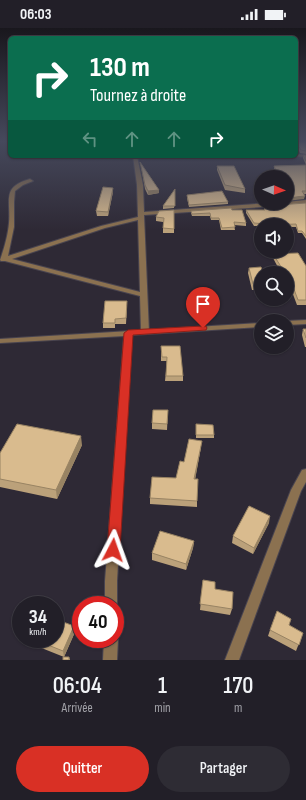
<!DOCTYPE html>
<html lang="fr">
<meta charset="utf-8">
<style>
body{margin:0;font-family:"Sofia Sans Condensed",sans-serif;background:#2e2c34;color:#f1f3f6;height:100vh;display:flex;flex-direction:column;font-size:15px;white-space:nowrap}
*{box-sizing:border-box;margin:0}
p{font-size:13px;color:#a2a2a8}
.icon{flex:none;width:22px;height:22px;fill:none;stroke:currentColor;stroke-width:2;stroke-linecap:round;stroke-linejoin:round}
.map{position:relative;height:632px;overflow:hidden}
.sheet{display:flex;flex-direction:column;background:#221f28;flex:1}
.sheet>*{flex:none}
.top-card{position:absolute;left:8px;top:8px;width:290px;height:122px;border-radius:6px;box-shadow:0 1px 3px #0004,0 0 0 1px #3f3d45;background:#0b6e4f;color:#fff;overflow:hidden}
.needle{width:26px;rotate:92deg}
.fabs{position:absolute;left:254px;top:142px;display:grid;gap:8px}
.fabs a{display:grid;place-items:center;width:40px;height:40px;border-radius:50%;background:#221f28;box-shadow:0 1px 3px #0004,0 0 0 1px #3f3d45;font-size:20px}
.speed{position:absolute;left:12px;top:568px;display:flex;gap:8px;font-size:20px;font-weight:700;text-align:center}
.speed>*{display:grid;place-content:center;width:52px;height:52px;border-radius:50%;background:#221f28;box-shadow:0 1px 3px #0004,0 0 0 1px #3f3d45;line-height:1}
.speed small{font-size:10px;font-weight:400}
.speed .limit{border:6px solid #d22;background:#fff;color:#111}
.pin{position:absolute;display:grid;place-items:center;width:34px;height:34px;color:#fff;margin:-41px -17px;border-radius:50% 50% 50% 0;rotate:-45deg;box-shadow:0 0 4px #0007}
.pin .icon{rotate:45deg}
.me{position:absolute;width:44px;margin:-22px;rotate:4deg;stroke-linejoin:round;filter:drop-shadow(0 0 3px #0008)}
.turn{display:flex;align-items:center;gap:14px;height:84px;padding:0 16px;font-size:18px}
.turn .icon{width:52px;height:52px;stroke-width:2.5}
.turn b{display:block;font-size:28px;line-height:34px}
.lanes{display:flex;align-items:center;height:38px;padding:0 16px;background:#0003;justify-content:center;gap:20px;direction:ltr}
.lanes .off{opacity:.35}
.eta{display:flex;justify-content:space-evenly;align-items:center;height:68px;text-align:center}
.eta b{font-size:24px;font-weight:600;line-height:28px}
.action{display:flex;gap:8px;margin-top:auto;padding:8px 16px}
.action a{flex:1;height:46px;border-radius:24px;background:#d93025;color:#fff;font-size:16px;font-weight:600;line-height:46px;text-align:center}
.action a+a{background:#2e2c34;color:#f1f3f6}
.status{display:flex;justify-content:space-between;align-items:center;height:28px;padding:0 20px;background:#221f28;direction:ltr}
.status svg{height:11px;fill:currentColor}
.map>svg:first-child{display:block}
</style>
<div class="status"><b>06:03</b><svg viewBox="0 0 49 12"><path d="M0 12V9h3v3zM5 12V6h3v6zM10 12V3h3v9zM15 12V0h3v12zM26 1h20v11H26zM47 4h2v5h-2z"/></svg></div>
<div class="map">
<svg width="306" height="632" viewBox="0 0 306 632">
<rect width="100%" height="100%" fill="#2e2935"/>
<g fill="none" stroke-linecap="round" stroke-linejoin="round">
<!-- minor casing -->
<g stroke="#49444f" stroke-width="2">
<path id="minor" d="M 296,126 L 306,127 L 306,129 L 294,128 L 296,128 Z
M 133,128 L 137,128 L 143,157 L 144,184 L 269,175 L 287,175 L 287,174 L 306,172 L 306,176 L 144,187 L 149,304 L 145,306 L 141,304 L 140,268 L 5,233 L 1,233 L 0,232 C 4,221 8,207 9,195 C 11,172 1,159 30,151 L 33,153 L 23,157 L 15,163 L 14,174 L 14,199 L 8,228 L 101,198 L 138,189 L 137,157 ZM 138,192 L 140,264 L 12,231 L 105,200 Z
M 306,441 L 306,454 L 301,463 L 239,632 L 225,632 L 291,462 L 302,442 Z"/>
</g>
<!-- tertiary casing -->
<g stroke="#49444f" stroke-width="2">
<path id="tertiary" d="M 306,292 L 306,296 L 287,297 L 287,293 L 286,293 Z
M 261,295 L 261,299 L 132,307 L 117,553 L 117,577 L 115,582 L 115,577 L 105,577 L 105,553 L 124,308 L 0,315 L 0,311 Z
M 115,606 L 118,611 L 117,632 L 103,632 L 104,611 L 115,611 Z"/>
</g>
<!-- minor -->
<use href="#minor" fill="#8b7150" fill-rule="evenodd"/>
<!-- tertiary -->
<use href="#tertiary" fill="#8b7150" fill-rule="evenodd"/>
</g>
<!-- wall -->
<path fill="#bba17a" d="M 303,113 L 306,113 L 306,126 L 300,125 L 296,116 L 296,114 L 304,114 Z
M 303,127 L 306,127 L 306,137 L 303,130 Z
M 104,128 L 115,128 L 115,131 L 104,131 Z
M 140,134 L 159,162 L 159,165 L 148,167 L 145,161 L 141,138 Z
M 306,137 L 306,166 L 304,166 L 304,171 L 287,149 L 277,149 L 274,140 L 274,138 Z
M 217,138 L 245,161 L 245,165 L 225,162 L 217,142 Z
M 257,157 L 261,157 L 261,172 L 257,160 Z
M 175,161 L 174,180 L 163,181 L 163,178 Z
M 113,164 L 108,188 L 97,188 L 96,183 Z
M 187,167 L 228,174 L 228,176 L 189,179 L 187,170 Z
M 306,175 L 306,211 L 302,205 L 298,205 L 296,199 L 287,199 L 287,197 L 261,197 L 261,198 L 254,198 L 246,185 L 246,182 L 264,182 L 264,178 Z
M 174,182 L 174,205 L 163,205 L 163,194 L 156,193 L 156,189 Z
M 232,182 L 246,195 L 246,198 L 234,197 L 235,202 L 221,202 L 219,192 L 211,192 L 210,188 L 192,188 L 191,185 L 191,183 Z
M 273,226 L 306,238 L 306,277 L 297,277 L 288,253 L 287,253 L 287,245 L 281,245 L 273,230 Z
M 249,240 L 261,245 L 261,262 L 252,262 L 248,245 Z
M 127,278 L 126,296 L 115,296 L 115,300 L 103,300 L 103,295 Z
M 303,301 L 306,301 L 306,319 L 305,319 L 302,307 Z
M 161,318 L 183,348 L 183,353 L 165,353 L 167,333 L 161,333 Z
M 168,382 L 167,402 L 152,401 L 152,395 Z
M 196,396 L 214,407 L 214,410 L 196,410 Z
M 82,417 L 57,471 L 0,459 L 0,425 Z
M 201,419 L 195,451 L 197,473 L 197,479 L 150,476 L 150,470 L 176,450 L 184,434 Z
M 269,495 L 253,526 L 232,515 L 233,508 Z
M 194,513 L 193,520 L 186,542 L 152,532 L 152,525 Z
M 203,552 L 215,561 L 232,581 L 230,587 L 200,582 Z
M 270,602 L 303,605 L 296,623 L 268,608 Z
M 75,604 L 64,629 L 69,629 L 70,632 L 63,632 L 64,629 L 34,617 L 32,611 Z"/>
<!-- shaded-wall -->
<path fill="#988363" d="M 113,160 L 113,164 L 108,188 L 108,184 Z
M 159,162 L 159,165 L 148,167 L 148,163 Z
M 305,168 L 304,171 L 287,173 L 287,170 Z
M 81,408 L 82,417 L 57,471 L 56,462 Z
M 202,413 L 201,419 L 194,458 L 194,451 Z
M 270,488 L 269,495 L 253,526 L 254,520 Z
M 194,513 L 193,520 L 186,542 L 186,536 Z
M 74,598 L 75,604 L 64,629 L 63,623 Z"/>
<!-- building -->
<path fill="#d9bb8e" stroke="#988363" d="M 306,113 L 306,123 L 301,122 L 296,114 L 306,114 Z
M 303,127 L 306,127 L 306,133 Z
M 104,128 L 115,128 L 115,129 L 104,129 Z
M 140,134 L 159,162 L 148,163 L 145,157 Z
M 306,137 L 306,163 L 302,163 L 305,168 L 287,170 L 287,149 L 279,149 L 274,138 Z
M 217,138 L 234,138 L 245,161 L 225,157 Z
M 257,157 L 261,157 L 261,168 Z
M 103,159 L 113,160 L 108,184 L 96,183 Z
M 175,161 L 175,178 L 163,178 Z
M 222,163 L 228,174 L 189,177 L 187,167 Z
M 306,175 L 306,208 L 302,203 L 298,203 L 296,196 L 269,197 L 268,196 L 254,195 L 246,182 L 265,182 L 264,178 Z
M 231,180 L 232,182 L 242,182 L 246,195 L 234,194 L 235,199 L 222,200 L 219,190 L 211,190 L 210,185 L 192,186 L 191,183 Z
M 174,182 L 174,201 L 163,200 L 164,190 L 156,189 L 159,183 Z
M 298,225 L 306,238 L 306,272 L 298,272 L 289,248 L 287,249 L 287,245 L 285,245 L 273,226 Z
M 261,239 L 263,245 L 261,245 L 261,256 L 253,256 L 249,240 Z
M 105,273 L 127,273 L 126,290 L 115,291 L 115,295 L 103,295 Z
M 303,301 L 306,301 L 306,310 Z
M 161,318 L 180,318 L 183,348 L 166,348 L 167,329 L 162,329 Z
M 153,382 L 168,382 L 167,396 L 152,395 Z
M 17,396 L 81,408 L 56,462 L 0,451 L 0,425 Z
M 196,396 L 213,397 L 214,407 L 196,407 Z
M 189,411 L 202,413 L 194,451 L 198,451 L 197,473 L 150,470 L 152,449 L 176,450 L 180,433 L 184,434 Z
M 249,478 L 270,488 L 254,520 L 233,508 Z
M 160,503 L 194,513 L 186,536 L 152,525 Z
M 203,552 L 215,554 L 215,561 L 233,564 L 232,581 L 200,576 Z
M 277,583 L 291,591 L 289,597 L 303,605 L 299,617 L 270,602 Z
M 55,591 L 74,598 L 63,623 L 33,611 L 55,611 Z
M 63,629 L 69,629 L 69,632 L 63,632 Z"/>
<!-- sky -->
<linearGradient id="sky" x2="0" y2="1"><stop stop-color="#19171d"/><stop offset="0.56" stop-color="#46495c"/><stop offset="1" stop-color="#46495c" stop-opacity="0"/></linearGradient>
<rect width="306" height="202" fill="url(#sky)"/>
<!-- route -->
<path fill="#d93025" stroke="#8d1f18" d="M 203,298 L 206,298 L 207,300 L 206,302 L 133,307 L 120,522 L 118,527 L 113,528 L 109,527 L 107,522 L 124,305 L 128,302 Z"/>
</svg>
<div class="fabs">
<a><svg class="needle" viewBox="-14 -14 28 28"><path d="M0-13l5 13h-10z" fill="#e53935"/><path d="M0 13l5-13h-10z" fill="#a2a2a8"/></svg></a>
<a><svg class="icon" aria-label="sound" viewBox="0 0 24 24"><path d="M4 9h4l5-4v14l-5-4H4zM17 9q2 3 0 6"/></svg></a>
<a><svg class="icon" aria-label="search" viewBox="0 0 24 24"><circle cx="10" cy="10" r="6"/><path d="M15 15l6 6"/></svg></a>
<a><svg class="icon" aria-label="layers" viewBox="0 0 24 24"><path d="M12 4l9 5-9 5-9-5zM3 14l9 5 9-5"/></svg></a>
</div>
<div class="speed"><div>34<small>km/h</small></div><div class="limit">40</div></div>
<div class="pin" style="left:203px;top:300px;background:#d93025"><svg class="icon" aria-label="arrive" viewBox="0 0 24 24"><path d="M6 21V4h12l-3 4 3 4H6"/></svg></div>
<svg class="me" style="left:113px;top:522px" viewBox="-20 -20 40 40"><path d="M0-17L14 15 0 8-14 15z" fill="#d93025" stroke="#fff" stroke-width="4"/></svg>
<div class="top-card">
<div class="turn"><svg class="icon" aria-label="right" viewBox="0 0 24 24"><path d="M7 20v-9h11M14 6l5 5-5 5"/></svg><div><b>130 m</b>Tournez à droite</div></div>
<div class="lanes"><svg class="icon off" aria-label="left" viewBox="0 0 24 24"><path d="M17 20v-9H6M10 6l-5 5 5 5"/></svg><svg class="icon off" aria-label="ahead" viewBox="0 0 24 24"><path d="M12 20V5M6 11l6-6 6 6"/></svg><svg class="icon off" aria-label="ahead" viewBox="0 0 24 24"><path d="M12 20V5M6 11l6-6 6 6"/></svg><svg class="icon" aria-label="right" viewBox="0 0 24 24"><path d="M7 20v-9h11M14 6l5 5-5 5"/></svg></div>
</div>
</div>
<section class="sheet">
<div class="eta">
<div><b>06:04</b><p>Arrivée</p></div>
<div><b>1</b><p>min</p></div>
<div><b>170</b><p>m</p></div>
</div>
<div class="action"><a>Quitter</a><a>Partager</a></div>
</section>
